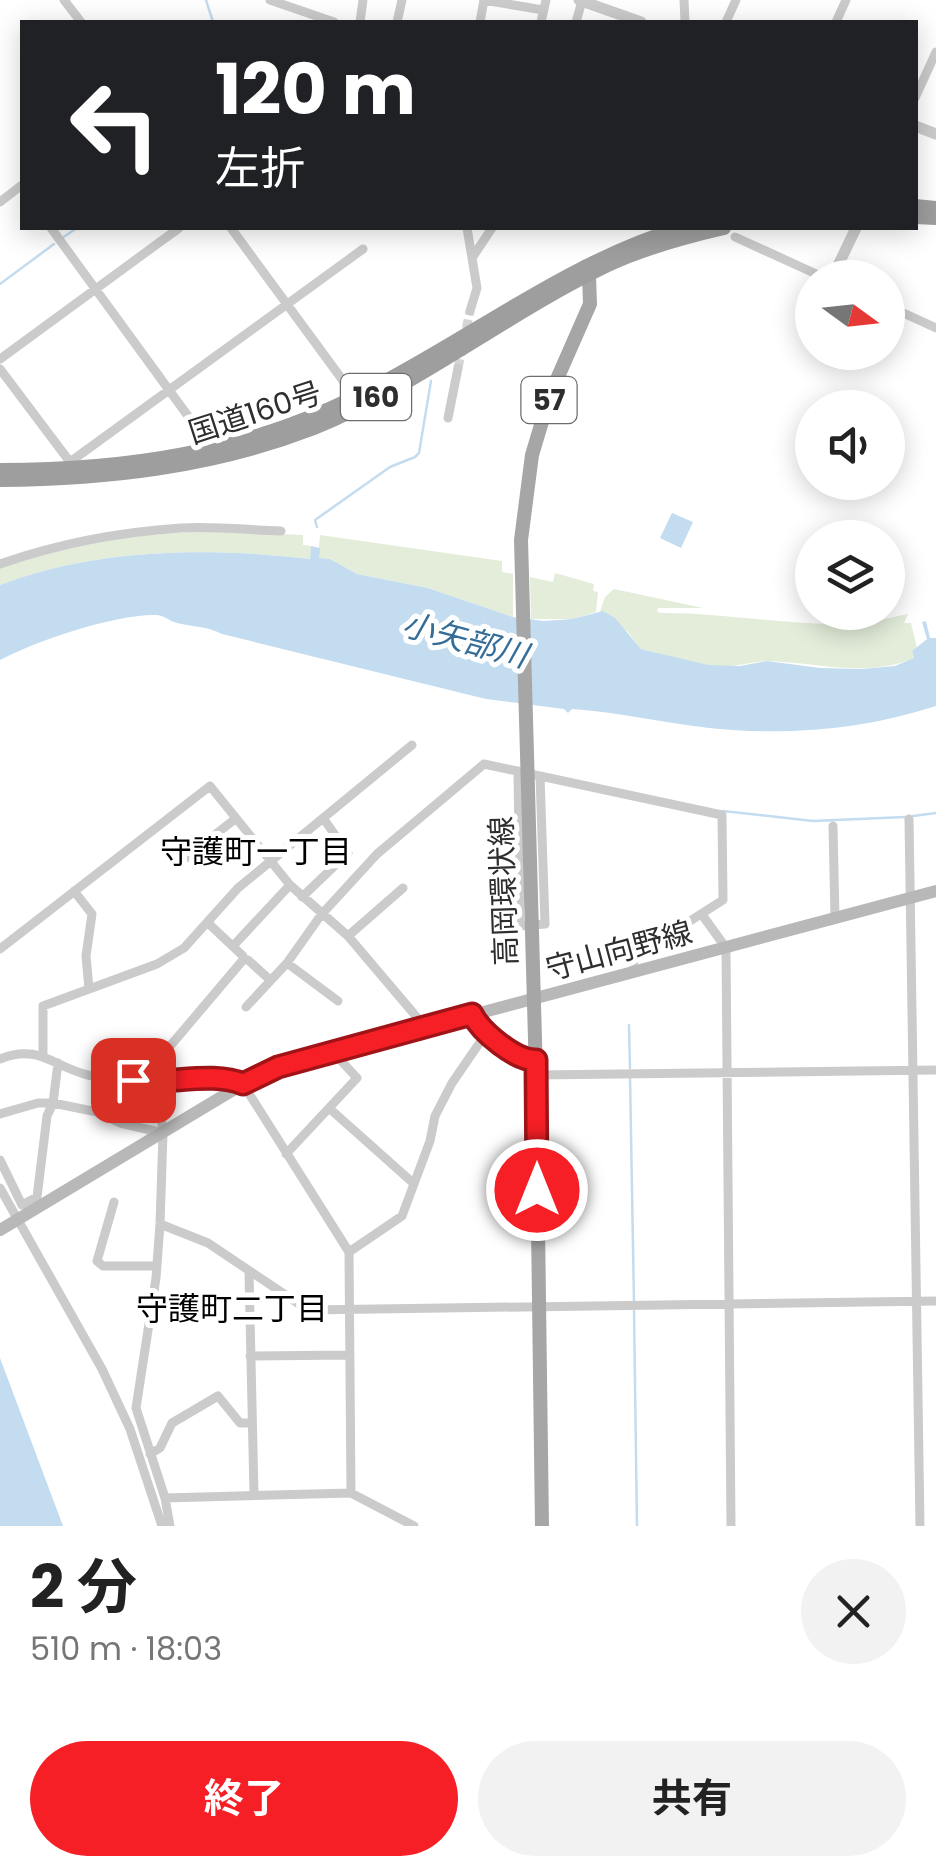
<!DOCTYPE html>
<html lang="ja">
<meta charset="utf-8">
<style>
body{margin:0;font-family:Poppins,"Noto Sans JP",sans-serif;background:#f2f2f2;color:#222;height:100vh;display:flex;flex-direction:column;font-size:38px;white-space:nowrap}
*{box-sizing:border-box;margin:0}
p{font-size:32px;color:#767676}
.icon{flex:none;width:55px;height:55px;fill:none;stroke:currentColor;stroke-width:2;stroke-linecap:round;stroke-linejoin:round}
.map{position:relative;height:1526px;overflow:hidden}
.details{display:flex;flex-direction:column;background:#fff;flex:1}
.details>*{flex:none}
.guide{position:absolute;left:20px;top:20px;width:898px;height:210px;border-radius:0px;box-shadow:0 5px 25px #0003;background:#202124;color:#fff;overflow:hidden}
.needle{width:65px;rotate:105deg}
.fabs{position:absolute;left:795px;top:260px;display:grid;gap:20px}
.fabs a{display:grid;place-items:center;width:110px;height:110px;border-radius:50%;background:#fff;box-shadow:0 5px 25px #0003;font-size:50px}
.pin{position:absolute;display:grid;place-items:center;width:85px;height:85px;color:#fff;margin:-42px;border-radius:20px;box-shadow:0 5px 15px #0006}
.me{position:absolute;width:110px;margin:-55px;rotate:0deg;stroke-linejoin:round;filter:drop-shadow(0 0 8px #0008)}
.turn{display:flex;align-items:center;gap:35px;height:210px;padding:0 30px;font-size:45px}
.turn .icon{width:130px;height:130px;stroke-width:2.5}
.turn b{display:block;font-size:70px;line-height:85px}
.round{display:grid;place-items:center;flex:none;width:105px;height:105px;border-radius:52px;background:#f2f2f2}
.overview{display:flex;align-items:center;justify-content:space-between;height:170px;padding:0 30px}
h1{font-size:60px;font-weight:700;line-height:75px}
.cta{display:flex;gap:20px;margin-top:auto;padding:20px 30px}
.cta a{flex:1;height:115px;border-radius:60px;background:#f61f25;color:#fff;font-size:40px;font-weight:700;line-height:115px;text-align:center}
.cta a+a{background:#f2f2f2;color:#222}
.map>svg:first-child{display:block}
</style>
<div class="map">
<svg width="936" height="1526" viewBox="0 0 936 1526">
<rect width="100%" height="100%" fill="#fff"/>
<!-- green -->
<path fill="#e3edda" d="M 217,531 L 303,535 L 303,545 L 311,546 L 310,559 C 209,547 96,548 0,585 L 0,566 C 69,542 145,533 217,531 Z
M 320,535 L 502,561 L 502,572 L 513,574 L 513,617 L 428,588 L 357,574 L 330,559 L 318,558 Z
M 555,573 L 594,584 L 593,591 L 598,592 L 596,612 L 572,619 L 531,619 L 530,577 L 553,582 Z
M 614,589 L 703,608 L 658,608 L 657,612 L 662,613 C 726,613 790,626 855,624 C 872,623 891,617 908,614 L 904,623 L 911,623 L 917,648 L 912,651 L 914,658 C 867,678 819,663 770,661 C 752,661 734,668 716,666 C 691,664 665,654 641,649 L 628,632 L 600,611 L 605,597 Z"/>
<!-- water -->
<path fill="#c4dcef" d="M 672,513 L 693,522 L 681,548 L 660,538 Z
M 311,546 L 320,548 L 319,558 L 330,559 L 357,574 L 428,588 L 513,617 L 544,621 L 572,619 L 603,611 L 615,618 L 641,649 L 708,665 L 740,666 L 767,661 L 820,668 L 862,669 L 895,666 L 914,658 L 912,651 L 927,639 L 922,622 L 926,621 L 930,638 L 936,638 L 936,706 C 862,730 786,736 709,728 C 663,723 618,712 572,709 L 568,713 L 564,709 L 486,699 L 222,634 C 207,626 193,627 177,623 C 169,621 164,615 156,615 C 115,614 36,641 0,660 L 0,585 C 96,548 209,547 310,559 Z
M 0,1358 L 63,1526 L 0,1526 Z"/>
<g fill="none" stroke-linecap="round" stroke-linejoin="round">
<!-- stream -->
<path stroke="#c4dcef" stroke-width="2.5" d="M 206,0 L 213,22
M 62,238 L 77,228
M 0,284 L 54,244
M 317,527 L 315,520 L 390,467 L 415,457 L 419,453 L 431,381
M 723,811 L 813,821 L 905,817
M 913,816 L 936,813
M 629,1025 L 630,1068
M 630,1076 L 634,1303
M 634,1311 L 637,1526"/>
<!-- minor-tunnel -->
<path stroke="#d5d5d5" stroke-width="9" stroke-dasharray="9 4.5" stroke-linecap="butt" d="M 458,368 L 470,311"/>
<!-- minor -->
<path stroke="#cbcbcb" stroke-width="9" d="M 64,0 L 81,22
M 270,0 L 334,22
M 684,0 L 685,22
M 360,22 L 363,0
M 397,22 L 402,0
M 480,22 L 484,0 L 543,10
M 541,22 L 546,0
M 576,22 L 582,1
M 726,22 L 736,0
M 836,22 L 846,0
M 915,98 L 936,52
M 0,202 L 22,185
M 51,228 L 212,449
M 231,228 L 355,397
M 467,228 L 477,288 L 470,311
M 735,237 L 825,278
M 472,258 L 492,228
M 888,306 L 936,328
M 0,359 L 179,228
M 0,369 L 73,466
M 448,418 L 458,368
M 70,462 L 363,249
M 0,564 C 57,544 121,532 181,528 C 214,526 248,530 281,531
M 518,771 L 520,926 L 545,924 L 540,776
M 909,819 L 920,1526
M 833,826 L 835,919
M 183,860 L 235,819
M 74,891 L 92,914 L 86,956 L 89,989
M 302,897 L 348,853 L 323,818
M 703,916 L 726,948 L 731,1526
M 348,936 L 403,888
M 233,946 L 290,885
M 0,949 L 210,786 L 290,885 L 348,936 L 426,1028
M 243,960 L 248,960 L 269,979
M 287,963 L 338,1001
M 246,1007 L 287,963 L 321,915 L 377,854 L 484,764 L 722,815 L 723,900 L 635,956 L 632,973
M 472,1014 C 481,1032 516,1061 536,1060
M 43,1056 L 43,1006 L 157,964 L 184,948 L 238,888 L 412,745
M 0,1059 C 38,1043 54,1067 88,1075 C 109,1079 137,1084 158,1083 C 186,1082 216,1073 243,1084 L 349,1252 L 351,1493
M 536,1075 L 936,1070
M 329,1108 L 412,1182
M 0,1114 L 38,1103 L 53,1103 L 97,1112 L 120,1123 L 163,1133
M 286,1154 L 357,1078 L 333,1052
M 0,1160 L 22,1205 L 37,1197 L 47,1116 L 53,1103 L 58,1063
M 0,1188 L 102,1369 L 130,1429 L 162,1526
M 114,1202 L 97,1261 L 103,1266 L 157,1266
M 160,1224 L 208,1243 L 308,1310 L 936,1301
M 349,1252 L 402,1216 L 430,1141 L 435,1116 L 452,1083 L 487,1032
M 249,1272 L 254,1494
M 250,1356 L 349,1355
M 150,1454 L 160,1448 L 172,1423 L 218,1396 L 240,1423 L 251,1423
M 165,1498 L 351,1493 L 414,1526
M 170,1526 L 165,1498 L 136,1408 L 156,1278 L 160,1224 L 163,1133 L 154,1056 L 171,1045 L 243,960 L 243,956 L 208,923"/>
<!-- tertiary -->
<path stroke="#cbcbcb" stroke-width="11" d="M 579,0 L 641,22
M 915,126 L 936,134
M 832,278 L 856,228"/>
<!-- secondary -->
<path stroke="#b8b8b8" stroke-width="12" d="M 0,1230 L 243,1084 L 278,1067 L 936,891"/>
<!-- primary -->
<path stroke="#a6a6a6" stroke-width="14" d="M 542,1526 L 536,1075 L 521,540 L 532,455 L 550,395 L 590,304 L 589,276 L 585,267"/>
<!-- trunk -->
<path stroke="#9e9e9e" stroke-width="14" d="M 915,206 L 936,208
M 915,217 L 936,218
M 0,470 C 126,470 241,453 355,397 C 465,343 562,264 680,228
M 0,480 C 107,479 213,467 314,428 C 418,386 507,313 608,265 C 644,248 685,237 724,228"/>
</g>
<g fill="none" stroke-linecap="round" stroke-linejoin="round">
<!-- route casing -->
<g stroke="#a01418" stroke-width="25">
<path id="route" d="M 133,1080 C 167,1085 213,1071 243,1084 L 278,1067 L 472,1014 C 481,1032 516,1061 536,1060 L 537,1190"/>
</g>
<!-- route -->
<use href="#route" stroke="#f61f25" stroke-width="18"/>
</g>
<g text-anchor="middle" stroke-width="10" stroke-linejoin="round" paint-order="stroke">
<!-- shield labels -->
<g fill="#fff" stroke="#6d6d6d" stroke-width="2.5">
<rect x="341" y="374" width="70" height="46" rx="8"/>
<rect x="521.5" y="377" width="55" height="46" rx="8"/>
</g>
<g font-size="28" font-weight="bold" fill="#2e2e2e">
<text x="376" y="407">160</text>
<text x="549" y="410">57</text>
</g>
<!-- street labels -->
<g font-size="30" fill="#2e2e2e" stroke="#fff">
<text transform="translate(255 413) rotate(-18)" y="10">国道160号</text>
<text transform="translate(504 891) rotate(-92)" y="10">高岡環状線</text>
<text transform="translate(619 951) rotate(-15)" y="10">守山向野線</text>
</g>
<!-- water labels -->
<g font-size="32" font-style="italic" fill="#346d98" stroke="#fff">
<text transform="translate(465 640) rotate(15)" y="11">小矢部川</text>
</g>
<!-- neighbourhood labels -->
<g font-size="32" fill="#000" stroke="#fff">
<text x="256" y="863">守護町一丁目</text>
<text x="232" y="1320">守護町二丁目</text>
</g>
</g>
</svg>
<div class="fabs">
<a><svg class="needle" viewBox="-14 -14 28 28"><path d="M0-13l5 13h-10z" fill="#e53935"/><path d="M0 13l5-13h-10z" fill="#767676"/></svg></a>
<a><svg class="icon" aria-label="sound" viewBox="0 0 24 24"><path d="M4 9h4l5-4v14l-5-4H4zM17 9q2 3 0 6"/></svg></a>
<a><svg class="icon" aria-label="layers" viewBox="0 0 24 24"><path d="M12 4l9 5-9 5-9-5zM3 14l9 5 9-5"/></svg></a>
</div>
<div class="pin" style="left:133px;top:1080px;background:#d93025"><svg class="icon" aria-label="arrive" viewBox="0 0 24 24"><path d="M6 21V4h12l-3 4 3 4H6"/></svg></div>
<svg class="me" style="left:537px;top:1190px" viewBox="-20 -20 40 40"><circle r="17" fill="#f61f25" stroke="#fff" stroke-width="3"/><path d="M0-11L8 9 0 5-8 9z" fill="#fff"/></svg>
<div class="guide">
<div class="turn"><svg class="icon" aria-label="left" viewBox="0 0 24 24"><path d="M17 20v-9H6M10 6l-5 5 5 5"/></svg><div><b>120 m</b>左折</div></div>
</div>
</div>
<section class="details">
<div class="overview"><div><h1>2 分</h1><p>510 m · 18:03</p></div><a class="round"><svg class="icon" aria-label="close" viewBox="0 0 24 24"><path d="M6 6l12 12M18 6L6 18"/></svg></a></div>
<div class="cta"><a>終了</a><a>共有</a></div>
</section>
